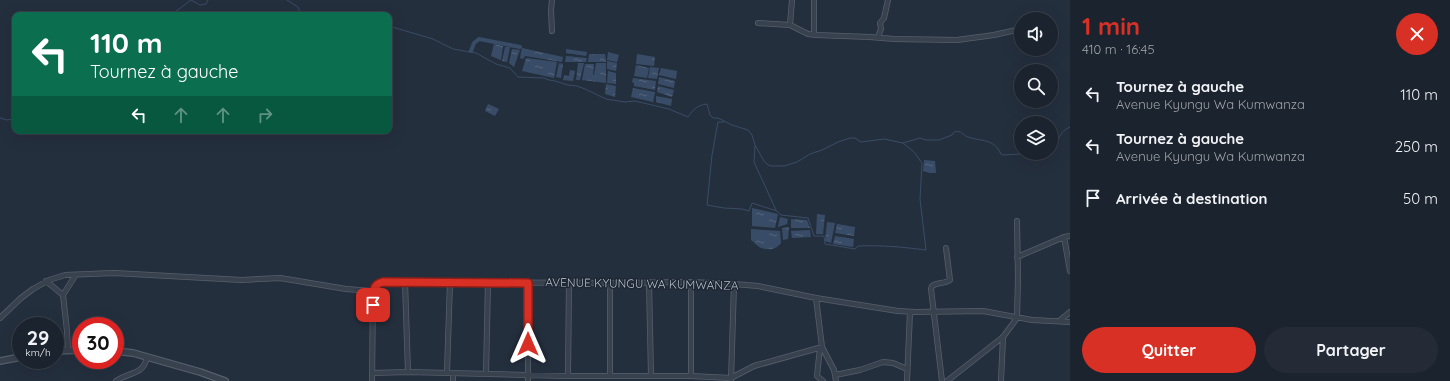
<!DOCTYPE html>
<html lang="fr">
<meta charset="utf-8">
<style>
body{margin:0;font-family:Quicksand,sans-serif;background:#242b36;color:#f1f3f6;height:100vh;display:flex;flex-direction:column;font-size:15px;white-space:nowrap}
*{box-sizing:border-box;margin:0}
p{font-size:13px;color:#a0a4aa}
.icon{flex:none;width:22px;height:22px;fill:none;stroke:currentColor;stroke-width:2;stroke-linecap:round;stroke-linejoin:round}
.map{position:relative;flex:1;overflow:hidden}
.sheet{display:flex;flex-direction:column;background:#1b232e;width:380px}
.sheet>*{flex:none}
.guide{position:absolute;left:12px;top:12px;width:380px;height:122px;border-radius:8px;box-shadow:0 4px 16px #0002,0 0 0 1px #39404a;background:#0b6e4f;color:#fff;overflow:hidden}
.buttons{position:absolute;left:1014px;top:12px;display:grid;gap:8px}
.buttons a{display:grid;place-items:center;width:44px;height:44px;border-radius:50%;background:#1b232e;box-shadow:0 4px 16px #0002,0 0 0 1px #39404a;font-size:20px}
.speed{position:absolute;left:12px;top:317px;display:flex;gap:8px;font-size:20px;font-weight:700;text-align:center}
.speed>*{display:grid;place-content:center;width:52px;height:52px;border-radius:50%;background:#1b232e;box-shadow:0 4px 16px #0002,0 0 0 1px #39404a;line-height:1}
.speed small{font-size:10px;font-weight:400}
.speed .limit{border:6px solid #d22;background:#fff;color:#111}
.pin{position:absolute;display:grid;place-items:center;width:34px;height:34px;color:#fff;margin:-17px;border-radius:8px;box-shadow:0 2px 6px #0006}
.me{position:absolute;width:44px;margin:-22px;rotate:0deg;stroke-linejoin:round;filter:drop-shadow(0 0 3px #0008)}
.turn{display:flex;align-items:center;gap:14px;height:84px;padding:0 12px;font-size:18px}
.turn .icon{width:52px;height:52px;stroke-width:2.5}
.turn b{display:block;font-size:28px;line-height:34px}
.lanes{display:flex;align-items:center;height:38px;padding:0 12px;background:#0003;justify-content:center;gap:20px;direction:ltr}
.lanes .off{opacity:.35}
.round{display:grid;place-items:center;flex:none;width:42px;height:42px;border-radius:21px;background:#242b36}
.summary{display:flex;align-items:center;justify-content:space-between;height:68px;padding:0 12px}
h1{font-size:24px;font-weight:800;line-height:30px;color:#d93025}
.primary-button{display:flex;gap:8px;margin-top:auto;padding:8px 12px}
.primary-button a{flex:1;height:46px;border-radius:24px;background:#d93025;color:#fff;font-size:16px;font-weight:800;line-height:46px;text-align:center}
.primary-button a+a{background:#242b36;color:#f1f3f6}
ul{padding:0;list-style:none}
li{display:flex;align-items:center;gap:12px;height:52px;padding:0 12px}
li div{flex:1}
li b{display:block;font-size:15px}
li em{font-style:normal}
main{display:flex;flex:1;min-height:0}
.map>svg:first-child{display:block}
</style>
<main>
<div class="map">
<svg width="1070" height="381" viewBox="0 0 1070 381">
<defs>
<pattern id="water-ripples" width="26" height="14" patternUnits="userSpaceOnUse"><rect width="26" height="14" fill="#394c67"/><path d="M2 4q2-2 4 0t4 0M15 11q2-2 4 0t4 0" fill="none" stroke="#53647b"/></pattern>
</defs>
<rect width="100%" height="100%" fill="#242f3e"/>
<!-- water -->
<path fill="url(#water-ripples)" d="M 494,44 L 503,46 L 501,60 L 491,56 Z
M 505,47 L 510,47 L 507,62 L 502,61 Z
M 522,48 L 563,57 L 562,62 L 525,56 L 523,59 L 520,58 Z
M 512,49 L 520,50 L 514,67 L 509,63 Z
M 566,49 L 587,52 L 586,56 L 566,53 Z
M 608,52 L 619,55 L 617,62 L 607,60 Z
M 589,54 L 605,54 L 606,62 L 588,62 Z
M 637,54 L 655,57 L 654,66 L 636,64 Z
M 566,56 L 587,58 L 586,62 L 565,62 Z
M 526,58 L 557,62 L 554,78 L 522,71 Z
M 607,61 L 617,63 L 616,71 L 607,69 Z
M 559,63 L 563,64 L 561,78 L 556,77 Z
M 578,63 L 584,63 L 580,80 L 576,80 Z
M 596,63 L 606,63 L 606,83 L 582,80 L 585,64 L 594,64 L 593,75 L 594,75 Z
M 636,65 L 649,68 L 647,78 L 634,76 Z
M 650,67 L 659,68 L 657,79 L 648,78 Z
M 661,68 L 677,71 L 676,79 L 659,75 Z
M 570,70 L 575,71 L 573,81 L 563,80 L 564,75 L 569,76 Z
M 608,71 L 616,73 L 616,84 L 607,83 Z
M 659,77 L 675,81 L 674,88 L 658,84 Z
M 633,78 L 656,81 L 655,90 L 634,86 L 634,83 L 632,82 Z
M 606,84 L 616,86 L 615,97 L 605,94 Z
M 658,86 L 674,90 L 672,97 L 657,92 Z
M 633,88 L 655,92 L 653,102 L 631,97 Z
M 656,96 L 672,99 L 671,106 L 656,102 Z
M 488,104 L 499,109 L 495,116 L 485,111 Z
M 924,160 L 935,161 L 936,173 L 930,173 L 923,171 Z
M 752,208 L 778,214 L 775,228 L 752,226 Z
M 817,214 L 825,215 L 823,234 L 816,234 Z
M 780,217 L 788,219 L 787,224 L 778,227 Z
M 791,219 L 807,220 L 810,228 L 791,228 Z
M 827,222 L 835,223 L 831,243 L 825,241 Z
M 837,224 L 855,227 L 854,236 L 835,233 Z
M 789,227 L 788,239 L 783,240 L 782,228 Z
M 751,229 L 780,231 L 781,243 C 776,250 767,251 759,247 C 756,245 754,242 751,240 Z
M 810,230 L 811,237 L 792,238 L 791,231 Z
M 835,236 L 854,239 L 853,247 L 833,244 Z"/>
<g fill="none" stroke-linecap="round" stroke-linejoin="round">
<!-- stream -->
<path stroke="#394c67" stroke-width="1" d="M 287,0 L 298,7 L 301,15
M 171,15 L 191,0 L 200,5 L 206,4 L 208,0
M 389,26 L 433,39 L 453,49 L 476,53 L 496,64 L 510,68 L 518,77 L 544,78 L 549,80 L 555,81 L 568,85 L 577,86 L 585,89 L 606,99 L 625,102 L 635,101 L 669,109 L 688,117 C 693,110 697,105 707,104 L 710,115 L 713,118 L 718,118 L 732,125 L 748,130 L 752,135 L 755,145 L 764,161 L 768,165 L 771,166 L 784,166 L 797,162 L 810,154 L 822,150 L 838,142 L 850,138 L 855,138 L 861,142 L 884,139 L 903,143 L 920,138 L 926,140 L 939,140 L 952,135 L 954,132 C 962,130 962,135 968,137 C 983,142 993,138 1001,154 L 1002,155 L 1037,153
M 0,118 L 7,120 L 13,119 L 15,115
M 724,122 L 718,122 L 712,155 L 707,205 L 724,208 L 742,209 L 749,211 L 752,203 L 777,211 L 781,215 L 808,218 L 814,236 L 824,236 L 825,244 L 855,249 L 858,246 C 881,245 903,247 926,250 L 920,199 L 922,163 L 914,152 L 903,143
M 1051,141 L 1055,143 C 1062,136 1059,132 1070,127
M 755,146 L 754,162 L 776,210"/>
<!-- canal -->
<path stroke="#394c67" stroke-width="4" d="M 471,51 L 474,43 L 479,39 L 520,47"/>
<!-- minor casing -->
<g stroke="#565f6c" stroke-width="6">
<path id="minor" d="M 552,0 L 551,10 L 552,31
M 758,23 L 790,25 L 808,34 L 816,35 L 870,37 L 894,39 L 957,40 L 994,35 L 1021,29
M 790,25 L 792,0
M 814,35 L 814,0
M 878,37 L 881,29 L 880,23 L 884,18 L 888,0
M 1064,237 L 1070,271
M 1017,257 L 1064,237 L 1070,236
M 46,281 L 63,295
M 405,282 L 408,372
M 649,282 L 651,376
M 691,282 L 691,376
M 816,298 L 822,347 L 834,370 L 836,381
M 0,318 L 21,298 L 33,289 L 49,280 L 65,275 L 114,273 L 242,280 L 280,278 L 346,289 L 373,291
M 1059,321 L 1070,312
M 820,348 L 817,376 L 823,381
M 68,350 L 67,331 L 63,295 L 75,276
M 447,372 L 450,282
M 372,373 L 408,372 L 568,376 L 691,376 L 731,378 L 754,366 L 822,347
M 486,374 L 488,282
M 835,375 L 860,370 L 883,362 L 893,363 L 907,369
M 568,376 L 569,283
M 610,376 L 610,283
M 731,380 L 734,284
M 116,381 C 130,371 143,376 147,357
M 372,381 L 373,291 L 378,284 L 391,282 L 610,283 L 691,282 L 734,284 L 758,286 L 816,298 L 898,311 L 915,312 L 983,311 L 1032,320 L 1070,322
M 453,381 L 453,374
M 528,381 L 528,283
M 907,381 L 910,312
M 942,381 L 931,289 L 932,286 C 937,282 945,284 950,280 L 946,248
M 947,381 L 1003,337 L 1017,318 L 1018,277 L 1017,221
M 1001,381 L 1003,337"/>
</g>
<!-- tertiary casing -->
<g stroke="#565f6c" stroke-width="8">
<path id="tertiary" d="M 55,351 L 81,350
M 115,351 L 133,353 L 200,372 L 225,381
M 0,361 L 21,357"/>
</g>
<!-- minor -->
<use href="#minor" stroke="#38414e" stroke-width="4.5"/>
<!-- tertiary -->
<use href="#tertiary" stroke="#38414e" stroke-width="5.5"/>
</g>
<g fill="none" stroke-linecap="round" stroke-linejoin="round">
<!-- route casing -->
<g stroke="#8d1f18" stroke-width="10">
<path id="route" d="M 373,305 C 373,295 371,285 383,282 L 528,283 L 528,344"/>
</g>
<!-- route -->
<use href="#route" stroke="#d93025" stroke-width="7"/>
</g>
<g text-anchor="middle" stroke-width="3" stroke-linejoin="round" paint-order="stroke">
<!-- street labels -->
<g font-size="12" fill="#b4bcc9" stroke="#1d2633">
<text transform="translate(642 284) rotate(1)" y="4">AVENUE KYUNGU WA KUMWANZA</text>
</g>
</g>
</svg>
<div class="buttons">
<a><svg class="icon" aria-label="sound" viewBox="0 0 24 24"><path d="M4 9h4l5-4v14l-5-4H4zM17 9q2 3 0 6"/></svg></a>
<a><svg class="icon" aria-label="search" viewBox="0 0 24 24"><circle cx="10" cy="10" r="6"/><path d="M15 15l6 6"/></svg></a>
<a><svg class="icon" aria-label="layers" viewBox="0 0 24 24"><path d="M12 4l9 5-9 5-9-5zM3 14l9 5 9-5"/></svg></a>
</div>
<div class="speed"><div>29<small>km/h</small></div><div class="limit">30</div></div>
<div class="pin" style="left:373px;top:305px;background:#d93025"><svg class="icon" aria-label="arrive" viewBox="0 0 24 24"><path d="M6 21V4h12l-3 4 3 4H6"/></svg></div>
<svg class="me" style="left:528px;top:344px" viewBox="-20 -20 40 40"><path d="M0-17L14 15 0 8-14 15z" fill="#d93025" stroke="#fff" stroke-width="4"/></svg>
<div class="guide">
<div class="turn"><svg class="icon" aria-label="left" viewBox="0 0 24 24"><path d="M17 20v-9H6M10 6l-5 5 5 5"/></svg><div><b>110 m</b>Tournez à gauche</div></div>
<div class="lanes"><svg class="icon" aria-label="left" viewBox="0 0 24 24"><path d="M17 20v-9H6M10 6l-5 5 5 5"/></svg><svg class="icon off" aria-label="ahead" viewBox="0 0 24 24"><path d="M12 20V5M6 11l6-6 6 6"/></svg><svg class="icon off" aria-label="ahead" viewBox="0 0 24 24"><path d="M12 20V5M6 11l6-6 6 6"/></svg><svg class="icon off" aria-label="right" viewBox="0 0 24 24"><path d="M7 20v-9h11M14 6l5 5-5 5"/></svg></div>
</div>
</div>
<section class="sheet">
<div class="summary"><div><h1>1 min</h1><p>410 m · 16:45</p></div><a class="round" style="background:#d93025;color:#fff"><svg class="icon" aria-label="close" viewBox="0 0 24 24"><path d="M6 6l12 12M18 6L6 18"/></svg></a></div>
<ul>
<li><svg class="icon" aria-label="left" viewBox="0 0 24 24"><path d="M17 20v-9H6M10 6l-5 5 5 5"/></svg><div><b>Tournez à gauche</b><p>Avenue Kyungu Wa Kumwanza</p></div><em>110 m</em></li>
<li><svg class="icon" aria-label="left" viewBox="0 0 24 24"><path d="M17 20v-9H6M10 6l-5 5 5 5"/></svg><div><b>Tournez à gauche</b><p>Avenue Kyungu Wa Kumwanza</p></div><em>250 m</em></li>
<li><svg class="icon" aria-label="arrive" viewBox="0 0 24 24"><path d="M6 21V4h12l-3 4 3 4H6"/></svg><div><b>Arrivée à destination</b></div><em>50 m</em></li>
</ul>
<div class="primary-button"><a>Quitter</a><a>Partager</a></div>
</section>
</main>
